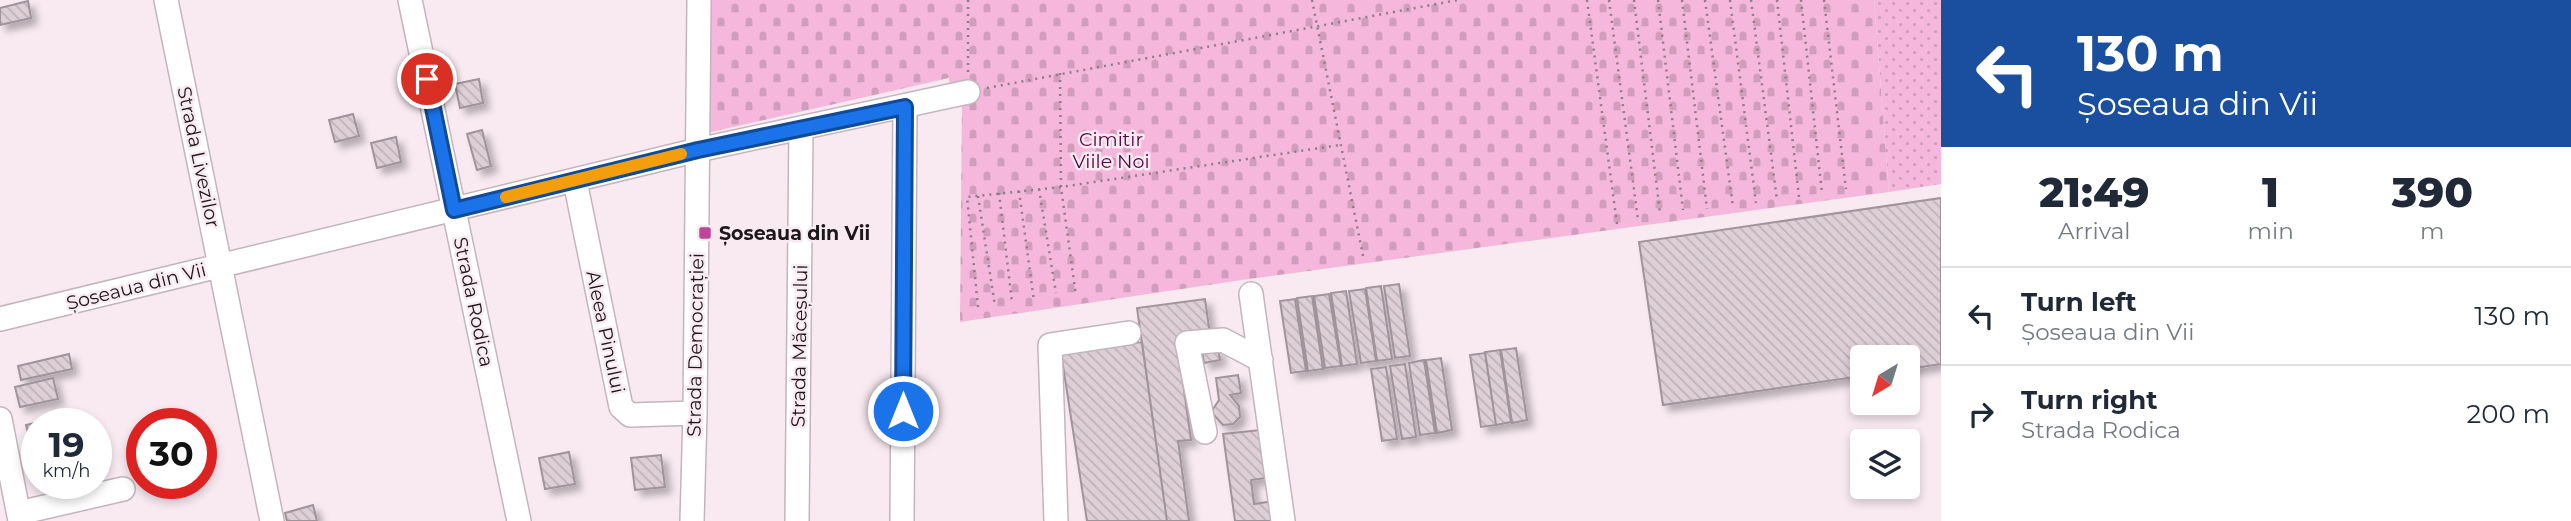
<!DOCTYPE html>
<meta charset="utf-8">
<style>
body{margin:0;font-family:Montserrat,sans-serif;background:#f6f6f7;color:#1f2937;height:100vh;display:flex;flex-direction:column;font-size:26px;white-space:nowrap}
*{box-sizing:border-box;margin:0}
p{font-size:23px;color:#747a83}
.icon{flex:none;width:38px;height:38px;fill:none;stroke:currentColor;stroke-width:2;stroke-linecap:round;stroke-linejoin:round}
.map{position:relative;flex:1;overflow:hidden}
.drawer{display:flex;flex-direction:column;background:#fff;width:630px}
.drawer>*{flex:none}
.banner{background:#1a4fa0;color:#fff;overflow:hidden}
.needle{width:46px;rotate:218deg}
.tools{position:absolute;left:1850px;top:345px;display:grid;gap:14px}
.tools a{display:grid;place-items:center;width:70px;height:70px;border-radius:7px;background:#fff;box-shadow:0 4px 10px #0003;font-size:35px}
.speed{position:absolute;left:21px;top:408px;display:flex;gap:14px;font-size:35px;font-weight:700;text-align:center}
.speed>*{display:grid;place-content:center;width:91px;height:91px;border-radius:50%;background:#fff;box-shadow:0 4px 10px #0003;line-height:1}
.speed small{font-size:18px;font-weight:400}
.speed .limit{border:10px solid #d22;background:#fff;color:#111}
.pin{position:absolute;display:grid;place-items:center;width:60px;height:60px;color:#fff;margin:-30px;border:4px solid #fff;border-radius:50%;box-shadow:0 2px 7px #0007}
.me{position:absolute;width:77px;margin:-38px;rotate:0deg;stroke-linejoin:round;filter:drop-shadow(0 0 5px #0008)}
.turn{display:flex;align-items:center;gap:24px;height:147px;padding:0 21px;font-size:32px}
.turn .icon{width:91px;height:91px;stroke-width:2.5}
.turn b{display:block;font-size:49px;line-height:60px}
.eta{display:flex;justify-content:space-evenly;align-items:center;height:119px;text-align:center}
.eta b{font-size:42px;font-weight:800;line-height:49px}
ul{padding:0;list-style:none}
li{display:flex;align-items:center;gap:21px;height:98px;padding:0 21px;border-top:2px solid #e0e1e3}
li div{flex:1}
li b{display:block;font-size:26px}
li em{font-style:normal}
main{display:flex;flex:1;min-height:0}
.map>svg:first-child{display:block}
</style>
<main>
<div class="map">
<svg width="1941" height="521" viewBox="0 0 1941 521">
<defs>
<pattern id="grass-dots" width="8" height="8" patternUnits="userSpaceOnUse" patternTransform="scale(1.75)"><rect width="8" height="8" fill="#f5b7dc"/><path d="M2 2h.1M6 6h.1" fill="none" stroke="#d19dbc" stroke-width="1.8" stroke-linecap="round"/></pattern>
<pattern id="cemetery-stones" width="16" height="16" patternUnits="userSpaceOnUse" patternTransform="scale(1.75)"><rect width="16" height="16" fill="#f5b7dc"/><path d="M2 7V4a2 2 0 0 1 4 0v3zM10 15v-3a2 2 0 0 1 4 0v3z" fill="#d19dbc"/></pattern>
<pattern id="building-back-hatch" width="6" height="6" patternUnits="userSpaceOnUse" patternTransform="scale(1.75)"><rect width="6" height="6" fill="#decfd7"/><path d="M-1 5l2 2M0 0l6 6M5-1l2 2" fill="none" stroke="#beb1b8"/></pattern>
<filter id="shadow"><feDropShadow dx="6" dy="6" stdDeviation="3.5" flood-color="#0004"/></filter>
</defs>
<rect width="100%" height="100%" fill="#f9eaf2"/>
<!-- grass -->
<path fill="url(#grass-dots)" d="M 1874,0 L 1941,0 L 1941,184 L 1889,192 Z"/>
<!-- cemetery -->
<path fill="url(#cemetery-stones)" d="M 708,0 L 1874,0 L 1889,192 L 1242,280 L 960,322 L 962,99 L 951,96 L 949,78 L 707,133 Z"/>
<!-- building -->
<path fill="url(#building-back-hatch)" stroke="#a1939b" stroke-width="2" filter="url(#shadow)" d="M 28,1 L 31,18 L 0,25 L 0,8 Z
M 479,79 L 483,103 L 460,108 L 455,84 Z
M 353,114 L 359,136 L 335,142 L 329,120 Z
M 482,130 L 491,166 L 477,170 L 467,134 Z
M 396,137 L 401,162 L 377,168 L 371,143 Z
M 1941,198 L 1941,364 L 1908,369 L 1908,357 L 1862,357 L 1862,376 L 1663,405 L 1639,242 Z
M 1399,284 L 1410,356 L 1395,358 L 1384,286 Z
M 1381,286 L 1392,359 L 1377,361 L 1366,288 Z
M 1365,289 L 1376,361 L 1361,363 L 1349,291 Z
M 1346,291 L 1357,364 L 1342,366 L 1331,293 Z
M 1329,294 L 1341,366 L 1325,368 L 1314,296 Z
M 1312,296 L 1323,369 L 1308,371 L 1297,298 Z
M 1205,299 L 1210,335 L 1177,340 L 1191,440 L 1178,441 L 1189,521 L 1167,521 L 1137,308 Z
M 1295,299 L 1306,371 L 1291,373 L 1280,301 Z
M 1142,342 L 1167,521 L 1087,521 L 1061,353 Z
M 1218,348 L 1220,360 L 1204,363 L 1202,350 Z
M 1516,348 L 1527,420 L 1512,423 L 1501,350 Z
M 1500,350 L 1511,422 L 1496,425 L 1485,352 Z
M 1485,353 L 1496,425 L 1481,427 L 1470,355 Z
M 69,354 L 72,369 L 21,380 L 18,366 Z
M 1441,358 L 1452,430 L 1437,433 L 1426,360 Z
M 1424,360 L 1435,433 L 1420,435 L 1409,363 Z
M 1405,364 L 1416,437 L 1402,439 L 1390,366 Z
M 1386,367 L 1397,439 L 1382,441 L 1371,369 Z
M 1238,375 L 1241,393 L 1230,395 L 1239,406 L 1240,417 L 1233,424 L 1223,425 L 1213,414 L 1213,409 L 1219,400 L 1216,378 Z
M 53,378 L 58,399 L 20,407 L 15,387 Z
M 65,416 L 67,424 L 37,424 L 37,441 L 30,442 L 26,425 Z
M 1260,430 L 1266,478 L 1251,480 L 1254,504 L 1274,501 L 1277,521 L 1235,521 L 1223,434 Z
M 569,452 L 575,484 L 545,489 L 539,458 Z
M 661,455 L 665,487 L 635,490 L 631,458 Z
M 313,505 L 317,521 L 287,521 L 285,513 Z"/>
<g fill="none" stroke-linecap="round" stroke-linejoin="round">
<!-- minor casing -->
<g stroke="#c3b5bd" stroke-width="26">
<path id="minor" d="M 166,0 L 272,521
M 410,0 L 519,521
M 575,181 L 621,407 L 630,415 L 695,413
M 1251,294 L 1283,521
M 0,319 L 698,150 L 968,92
M 0,419 L 20,521
M 1205,432 L 1187,343 L 1223,340 L 1261,360
M 19,513 L 123,489
M 692,521 L 695,413 L 699,0
M 797,521 L 801,129
M 902,521 L 905,107
M 1056,521 L 1050,345 L 1129,333"/>
</g>
<!-- path -->
<path stroke="#897f84" stroke-width="2.5" stroke-dasharray="2 5" stroke-linecap="butt" d="M 968,0 L 968,74
M 1312,0 L 1363,256
M 1587,0 L 1617,224
M 1609,0 L 1638,220
M 1634,0 L 1660,213
M 1658,0 L 1683,210
M 1682,0 L 1707,209
M 1705,0 L 1733,207
M 1730,0 L 1756,203
M 1751,0 L 1777,200
M 1777,0 L 1799,197
M 1801,0 L 1822,193
M 1824,0 L 1846,189
M 1060,73 L 1061,187 L 1076,296
M 987,88 L 1458,0
M 1039,189 L 1056,293
M 1019,191 L 1034,301
M 999,193 L 1012,302
M 978,196 L 995,306
M 978,307 L 967,197 L 1061,187 L 1340,145"/>
<!-- minor -->
<use href="#minor" stroke="#fff" stroke-width="23"/>
</g>
<g fill="none" stroke-linecap="round" stroke-linejoin="round">
<!-- route casing -->
<g stroke="#114b97" stroke-width="18">
<path id="route" d="M 427,79 L 454,210 L 698,150 L 905,107 L 903,411"/>
</g>
<!-- route -->
<use href="#route" stroke="#1a73e8" stroke-width="12"/>
<!-- slow -->
<path stroke="#f59e0b" stroke-width="12" d="M 506,197 L 681,154"/>
</g>
<!-- markers -->
<rect fill="#bf4597" stroke="#f9eaf2" stroke-width="2.5" x="698" y="226" width="14" height="14" rx="3.5"/>
<g text-anchor="middle" stroke-width="5" stroke-linejoin="round" paint-order="stroke">
<!-- park labels -->
<g font-size="19" fill="#560540" stroke="#f9eaf2">
<text x="1111" y="146">Cimitir<tspan x="1111" dy="22">Viile Noi</tspan></text>
</g>
<!-- street labels -->
<g font-size="19" fill="#1c171a" stroke="#f9eaf2">
<text transform="translate(199 157) rotate(78)" y="7">Strada Livezilor</text>
<text transform="translate(136 286) rotate(-14)" y="7">Șoseaua din Vii</text>
<text transform="translate(474 302) rotate(78)" y="7">Strada Rodica</text>
<text transform="translate(606 332) rotate(78)" y="7">Aleea Pinului</text>
<text transform="translate(695 345) rotate(-89)" y="7">Strada Democrației</text>
<text transform="translate(799 346) rotate(-89)" y="7">Strada Măceșului</text>
</g>
<!-- poi labels -->
<g font-size="19" font-weight="bold" fill="#1c171a" stroke="#f9eaf2" text-anchor="start">
<text x="719" y="240">Șoseaua din Vii</text>
</g>
</g>
</svg>
<div class="tools">
<a><svg class="needle" viewBox="-14 -14 28 28"><path d="M0-13l5 13h-10z" fill="#e53935"/><path d="M0 13l5-13h-10z" fill="#747a83"/></svg></a>
<a><svg class="icon" aria-label="layers" viewBox="0 0 24 24"><path d="M12 4l9 5-9 5-9-5zM3 14l9 5 9-5"/></svg></a>
</div>
<div class="speed"><div>19<small>km/h</small></div><div class="limit">30</div></div>
<div class="pin" style="left:427px;top:79px;background:#d93025"><svg class="icon" aria-label="arrive" viewBox="0 0 24 24"><path d="M6 21V4h12l-3 4 3 4H6"/></svg></div>
<svg class="me" style="left:903px;top:411px" viewBox="-20 -20 40 40"><circle r="17" fill="#1a73e8" stroke="#fff" stroke-width="3"/><path d="M0-11L8 9 0 5-8 9z" fill="#fff"/></svg>
</div>
<section class="drawer">
<div class="banner">
<div class="turn"><svg class="icon" aria-label="left" viewBox="0 0 24 24"><path d="M17 20v-9H6M10 6l-5 5 5 5"/></svg><div><b>130 m</b>Șoseaua din Vii</div></div>
</div>
<div class="eta">
<div><b>21:49</b><p>Arrival</p></div>
<div><b>1</b><p>min</p></div>
<div><b>390</b><p>m</p></div>
</div>
<ul>
<li><svg class="icon" aria-label="left" viewBox="0 0 24 24"><path d="M17 20v-9H6M10 6l-5 5 5 5"/></svg><div><b>Turn left</b><p>Șoseaua din Vii</p></div><em>130 m</em></li>
<li><svg class="icon" aria-label="right" viewBox="0 0 24 24"><path d="M7 20v-9h11M14 6l5 5-5 5"/></svg><div><b>Turn right</b><p>Strada Rodica</p></div><em>200 m</em></li>
</ul>
</section>
</main>
